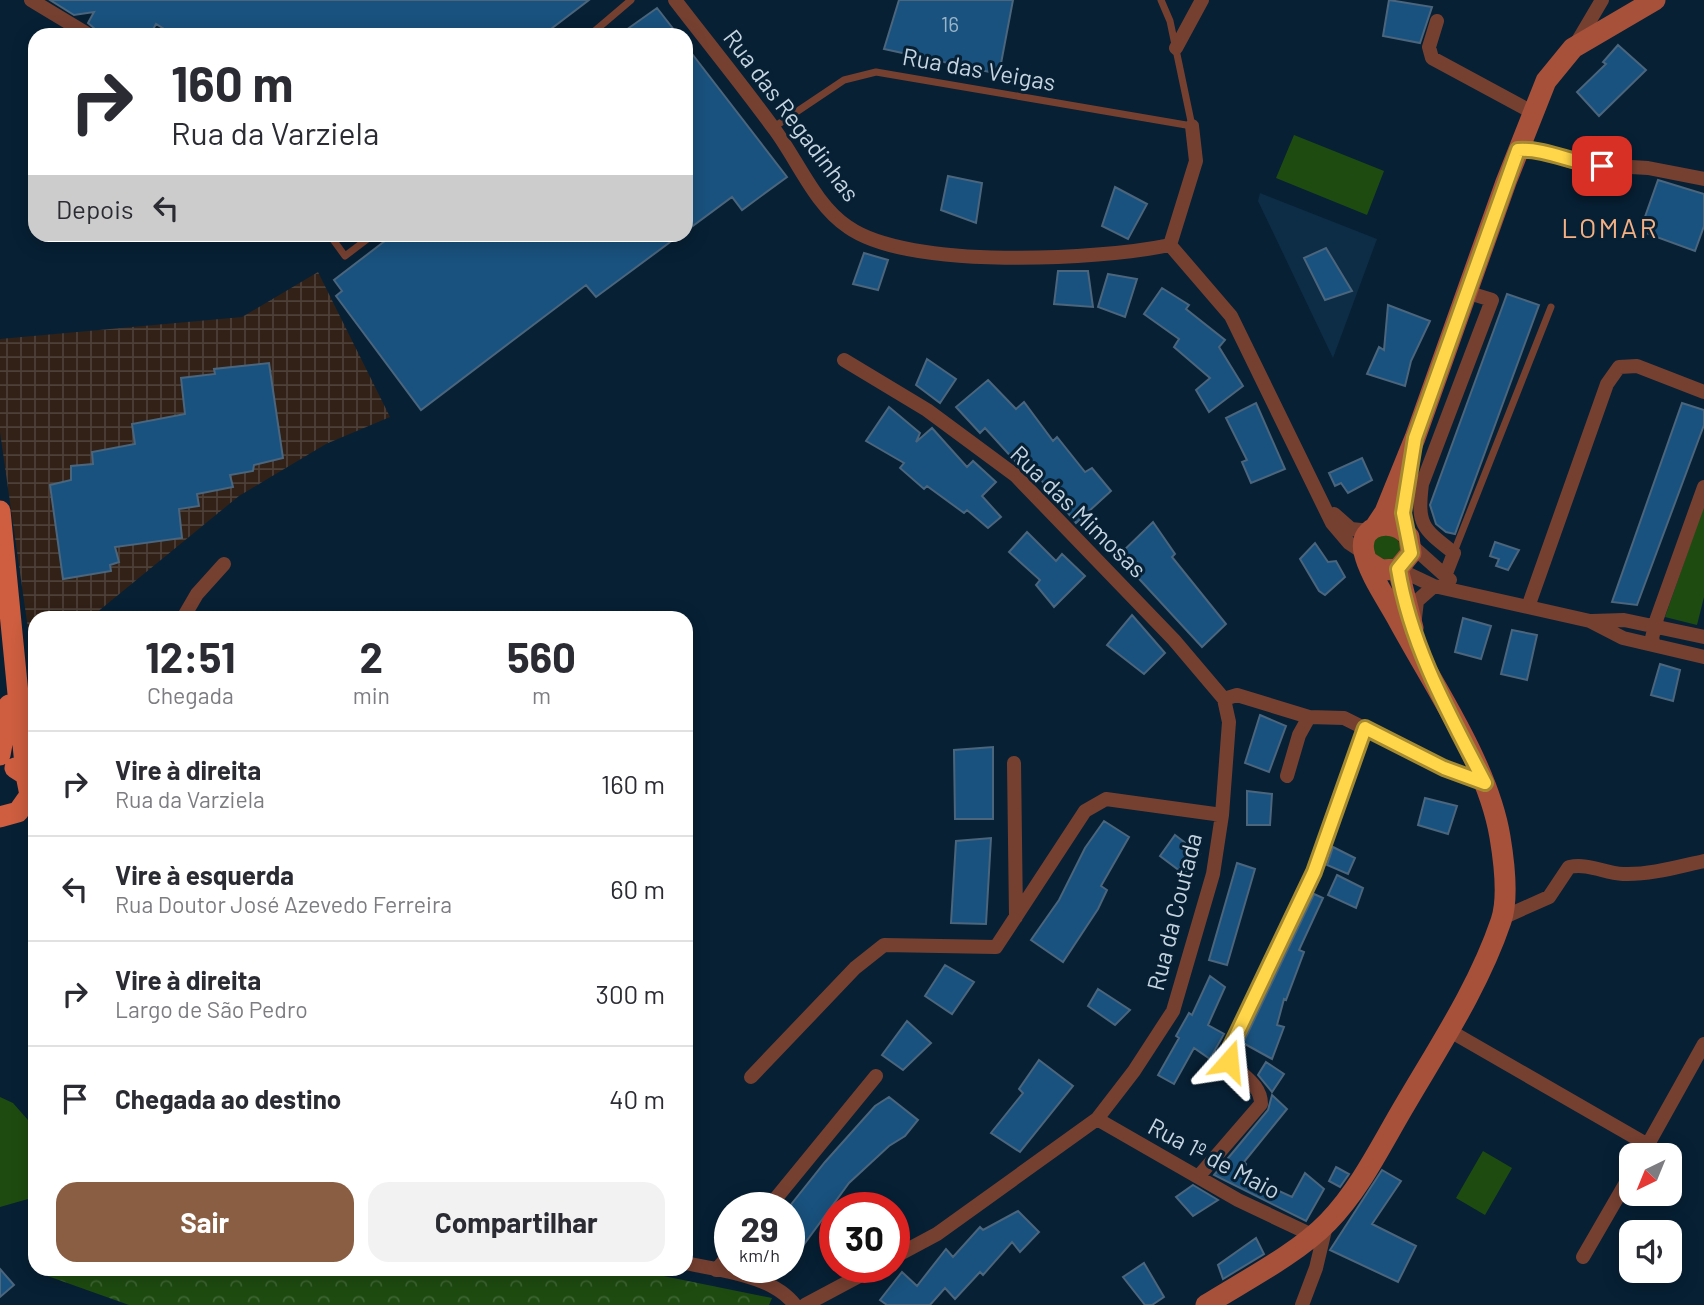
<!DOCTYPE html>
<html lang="pt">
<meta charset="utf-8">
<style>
body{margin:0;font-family:Barlow,sans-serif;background:#f2f2f3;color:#2b2b33;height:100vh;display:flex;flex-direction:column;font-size:26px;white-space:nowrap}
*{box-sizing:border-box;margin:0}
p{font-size:23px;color:#7c7c81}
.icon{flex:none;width:38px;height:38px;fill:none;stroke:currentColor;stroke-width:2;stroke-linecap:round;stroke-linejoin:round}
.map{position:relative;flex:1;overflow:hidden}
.side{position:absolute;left:28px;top:611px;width:665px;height:665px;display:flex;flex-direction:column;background:#fff;border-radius:21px;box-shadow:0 4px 18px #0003}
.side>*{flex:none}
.guide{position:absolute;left:28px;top:28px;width:665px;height:214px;border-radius:21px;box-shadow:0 4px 18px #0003;background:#fff;color:#2b2b33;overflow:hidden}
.needle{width:46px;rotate:223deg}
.tools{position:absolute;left:1619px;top:1143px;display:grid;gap:14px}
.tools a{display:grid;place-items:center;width:63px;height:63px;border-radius:14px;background:#fff;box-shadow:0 4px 18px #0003;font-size:35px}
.speed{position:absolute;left:714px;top:1192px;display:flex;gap:14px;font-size:35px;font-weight:700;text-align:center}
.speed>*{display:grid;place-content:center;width:91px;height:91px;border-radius:50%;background:#fff;box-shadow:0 4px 18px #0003;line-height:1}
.speed small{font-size:18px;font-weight:400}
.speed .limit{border:10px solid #d22;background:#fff;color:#111}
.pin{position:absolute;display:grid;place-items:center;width:60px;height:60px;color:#fff;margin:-30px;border-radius:14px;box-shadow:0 4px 10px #0006}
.me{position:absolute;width:77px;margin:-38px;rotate:18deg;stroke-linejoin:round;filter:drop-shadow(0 0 5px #0008)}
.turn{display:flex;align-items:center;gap:24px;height:147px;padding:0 28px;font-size:32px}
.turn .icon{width:91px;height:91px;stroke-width:2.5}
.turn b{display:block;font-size:49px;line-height:60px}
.then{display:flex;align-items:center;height:66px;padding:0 28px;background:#0003;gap:14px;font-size:26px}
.eta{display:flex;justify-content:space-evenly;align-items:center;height:119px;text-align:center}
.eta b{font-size:42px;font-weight:700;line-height:49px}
.primary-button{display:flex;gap:14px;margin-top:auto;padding:14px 28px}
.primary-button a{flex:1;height:80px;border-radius:21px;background:#8a5e43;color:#fff;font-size:28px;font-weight:700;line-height:80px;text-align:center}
.primary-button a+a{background:#f2f2f3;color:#2b2b33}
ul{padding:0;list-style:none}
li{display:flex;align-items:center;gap:21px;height:105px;padding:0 28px;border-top:2px solid #e1e1e2}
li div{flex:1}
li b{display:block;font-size:26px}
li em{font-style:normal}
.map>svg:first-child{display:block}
</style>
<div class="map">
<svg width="1704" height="1305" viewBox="0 0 1704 1305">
<defs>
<pattern id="industrial-grid" width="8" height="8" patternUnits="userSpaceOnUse" patternTransform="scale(1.75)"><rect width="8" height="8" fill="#312117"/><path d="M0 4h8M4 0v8" fill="none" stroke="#4d4038"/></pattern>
<pattern id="forest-crowns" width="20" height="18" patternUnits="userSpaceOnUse" patternTransform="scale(1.75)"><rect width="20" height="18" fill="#1e4c10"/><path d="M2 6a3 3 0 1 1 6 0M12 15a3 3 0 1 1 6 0" fill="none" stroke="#3d6532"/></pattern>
</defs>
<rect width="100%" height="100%" fill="#072034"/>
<!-- industrial -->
<path fill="url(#industrial-grid)" d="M 318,272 L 390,417 L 326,444 L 239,496 L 90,618 L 35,618 L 33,664 L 0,432 L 0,339 L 242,317 Z"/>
<!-- built -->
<path fill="#0d2c45" d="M 1260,193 L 1377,239 L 1333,358 L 1258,201 Z"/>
<!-- green -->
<path fill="#1e4c10" d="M 1294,135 L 1384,171 L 1367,215 L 1276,178 Z
M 1704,505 L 1704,597 L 1697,625 L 1665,617 Z
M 1394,534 L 1402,547 L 1396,560 L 1377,559 L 1371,546 L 1375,537 Z
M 0,1097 L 13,1103 L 35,1128 L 35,1197 L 0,1207 Z
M 1483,1151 L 1512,1168 L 1485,1215 L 1456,1198 Z"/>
<!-- forest -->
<path fill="url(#forest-crowns)" d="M 43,1269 L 629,1269 L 772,1298 L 769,1305 L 129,1305 L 42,1274 Z"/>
<!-- building -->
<path fill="#19527e" stroke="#4b657d" stroke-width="2" d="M 50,0 L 589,0 L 543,35 L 174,35 L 156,24 L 150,35 L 102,35 L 88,23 L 94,12 L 74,15 Z
M 899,0 L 1013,0 L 999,74 L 884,49 Z
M 1389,0 L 1432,7 L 1420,43 L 1383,36 Z
M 657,8 L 678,35 L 619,35 Z
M 1618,45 L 1646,70 L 1599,116 L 1577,92 L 1606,64 L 1603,62 Z
M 686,46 L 787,177 L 742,210 L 732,197 L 686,231 Z
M 948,176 L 982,183 L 976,223 L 941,210 Z
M 1658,180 L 1704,194 L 1704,226 L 1695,251 L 1640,231 Z
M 1115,187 L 1147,204 L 1128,239 L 1102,226 Z
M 394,234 L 681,234 L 596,297 L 586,285 L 421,410 L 336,296 L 342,291 L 334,280 Z
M 1326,248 L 1352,291 L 1325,300 L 1304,258 Z
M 864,253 L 888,260 L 878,290 L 853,284 Z
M 1058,271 L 1088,271 L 1093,307 L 1054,304 Z
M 1108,274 L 1137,279 L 1125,317 L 1098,307 Z
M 1162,288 L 1189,305 L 1186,309 L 1225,340 L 1219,347 L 1243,386 L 1209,412 L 1196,390 L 1210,378 L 1174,347 L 1179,339 L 1144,314 Z
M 1507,294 L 1539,305 L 1455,534 L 1446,532 L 1436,524 L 1430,505 Z
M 1388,305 L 1430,321 L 1411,361 L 1405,386 L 1367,374 L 1379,347 L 1384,350 Z
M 927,359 L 956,379 L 940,403 L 916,385 Z
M 269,363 L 283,458 L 254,465 L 253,471 L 230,475 L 233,487 L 197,494 L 199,506 L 179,509 L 182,538 L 115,547 L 119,562 L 110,565 L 111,571 L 63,579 L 50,485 L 71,480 L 71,466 L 93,464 L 92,452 L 135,444 L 132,424 L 185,414 L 181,378 L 215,374 L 214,369 Z
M 988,380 L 1016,409 L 1024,402 L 1053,441 L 1057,437 L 1085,472 L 1092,468 L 1111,491 L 1076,523 L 1021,455 L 1015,461 L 985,428 L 980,433 L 956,407 Z
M 1256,403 L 1285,469 L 1251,483 L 1242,462 L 1247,460 L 1226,418 Z
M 1682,403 L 1704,410 L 1704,425 L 1637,605 L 1612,602 Z
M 889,407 L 920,433 L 916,442 L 932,428 L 967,467 L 973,461 L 996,482 L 982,496 L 1001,517 L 988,528 L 967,510 L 964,513 L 927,486 L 924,489 L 900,468 L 904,463 L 866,441 Z
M 1362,458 L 1372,480 L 1348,493 L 1341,483 L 1335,486 L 1329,473 Z
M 1153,522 L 1175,554 L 1172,557 L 1226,624 L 1202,647 L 1118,556 Z
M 1027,532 L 1056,561 L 1062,554 L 1085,576 L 1054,607 L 1036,585 L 1040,580 L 1009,552 Z
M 1495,542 L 1519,550 L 1508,570 L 1496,566 L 1499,559 L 1490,556 Z
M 1315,543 L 1328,562 L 1336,561 L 1345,577 L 1325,595 L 1319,591 L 1300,559 Z
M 1132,615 L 1165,653 L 1144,674 L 1107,645 Z
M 1463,618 L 1491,626 L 1481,659 L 1455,652 Z
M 1512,630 L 1537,635 L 1527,680 L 1501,674 Z
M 1660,664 L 1680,670 L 1673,701 L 1651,695 Z
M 1260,715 L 1286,726 L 1269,772 L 1245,763 Z
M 993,747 L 993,819 L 955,819 L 954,750 Z
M 1247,791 L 1272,794 L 1270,825 L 1247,825 Z
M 1425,798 L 1457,806 L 1448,834 L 1418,825 Z
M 1104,821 L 1129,837 L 1101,886 L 1107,890 L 1098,909 L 1063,962 L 1031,940 L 1059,900 L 1085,848 Z
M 1175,835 L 1200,854 L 1184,874 L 1160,856 Z
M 991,838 L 986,924 L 951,923 L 956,841 Z
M 1333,847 L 1355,858 L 1348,874 L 1327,865 Z
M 1237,863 L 1255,869 L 1227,965 L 1209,960 Z
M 1337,875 L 1363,888 L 1356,908 L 1328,895 Z
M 1314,894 L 1323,898 L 1299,950 L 1304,952 L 1286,1000 L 1284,999 L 1277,1025 L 1284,1027 L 1272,1059 L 1243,1043 Z
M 945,965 L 974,982 L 952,1014 L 925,996 Z
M 1210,976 L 1225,987 L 1208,1025 L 1224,1034 L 1210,1059 L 1194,1048 L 1174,1084 L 1158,1075 L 1179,1038 L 1176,1036 L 1189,1013 L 1192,1015 Z
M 1098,989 L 1130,1010 L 1115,1025 L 1088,1006 Z
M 907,1021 L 931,1043 L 903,1070 L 882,1055 Z
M 1039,1060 L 1073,1086 L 1020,1152 L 991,1133 L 1023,1093 L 1019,1089 Z
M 1266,1062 L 1284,1074 L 1272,1092 L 1258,1075 Z
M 1272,1095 L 1287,1109 L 1244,1162 L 1246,1164 L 1242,1174 L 1292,1197 L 1305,1173 L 1324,1189 L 1306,1221 L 1214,1175 L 1268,1110 Z
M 889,1097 L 918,1120 L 905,1136 L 889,1146 L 849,1183 L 789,1265 L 789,1207 L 825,1162 L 875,1106 Z
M 1336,1167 L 1349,1174 L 1340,1187 L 1329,1181 Z
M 1382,1170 L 1401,1181 L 1372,1224 L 1416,1246 L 1398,1282 L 1330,1250 Z
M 1193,1185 L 1218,1200 L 1193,1216 L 1176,1197 Z
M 1018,1211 L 1039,1232 L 1020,1252 L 1012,1242 L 983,1275 L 980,1272 L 955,1299 L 945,1288 L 930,1305 L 887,1305 L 880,1300 L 902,1272 L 917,1286 L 946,1249 L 953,1257 L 980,1227 L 983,1230 Z
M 1256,1238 L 1264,1254 L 1223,1279 L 1218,1265 Z
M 1144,1263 L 1164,1297 L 1152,1305 L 1145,1305 L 1123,1277 Z
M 0,1269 L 14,1285 L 0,1297 Z"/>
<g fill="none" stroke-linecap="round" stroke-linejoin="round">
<!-- lane -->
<path stroke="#764031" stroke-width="7" d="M 590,35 L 631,0
M 774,127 L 844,80 L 876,72 L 1192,126 L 1170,21 L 1161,0
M 329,234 L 345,256 L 374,234
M 1454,552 L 1551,307"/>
<!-- street -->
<path stroke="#764031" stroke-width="14" d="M 31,0 L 89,35
M 675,0 C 708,43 743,86 775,130 C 798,161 815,205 848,227 C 909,270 1097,260 1170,245
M 1437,21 L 1429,47 L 1432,58 L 1532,112
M 1576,44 L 1602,0
M 1176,48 L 1202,0
M 1518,150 L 1535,149 L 1579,164 L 1648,168 L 1704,179
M 1170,245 L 1231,316 L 1332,523 L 1349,543 L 1364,553
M 1170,245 L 1196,161 L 1192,126
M 844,360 L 927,410 L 1015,475 L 1174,640 L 1224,699 L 1229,722 L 1222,815 L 1213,874 L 1173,1011 L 1134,1071 L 1097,1119 L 937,1234 L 894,1257
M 1334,514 L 1351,529 L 1370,531
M 1411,545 L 1450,580
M 1398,569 L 1434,586 L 1590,621 L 1623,638 L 1704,657
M 1445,576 L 1454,553 C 1422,528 1417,525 1422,484 L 1492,300 L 1466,292
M 1528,607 L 1607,384 L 1619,367 L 1637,366 L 1704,392
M 183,618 L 197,594 L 224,564
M 1415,618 L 1417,601 L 1434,586
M 1592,621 L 1624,620 L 1704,637
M 1654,645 L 1652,638 L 1657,618 L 1704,487
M 1224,699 L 1237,695 L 1309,717 L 1344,718 L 1444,768 L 1485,784
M 1014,763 L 1016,917
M 1287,776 L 1299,735 L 1309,717
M 1502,918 L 1549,897 L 1569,867 C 1589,863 1604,873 1623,874 C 1650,875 1677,867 1704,861
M 1450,1031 L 1648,1145
M 751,1077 L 855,968 L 884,945 L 996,947 L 1085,811 L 1106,799 L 1222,815
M 1097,1119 L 1238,1200 L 1312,1235
M 1642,1155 L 1704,1044
M 1198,1177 L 1261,1104 C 1261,1084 1241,1075 1229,1061 L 1230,1048 L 1314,871 L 1365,728
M 768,1208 L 876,1076
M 1583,1257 L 1631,1174
M 686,1263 C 722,1271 772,1275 795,1305
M 716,1270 L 730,1254
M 805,1305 L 876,1267
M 1302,1305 L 1316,1268 L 1326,1226"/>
<!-- secondary -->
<path stroke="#a8513a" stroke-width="21" d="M 1375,527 L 1385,512 L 1415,438 L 1506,182 L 1546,81 L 1573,48 L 1655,0
M 1398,569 L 1413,628
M 1206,1305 C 1244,1281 1297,1254 1328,1222 C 1361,1188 1382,1143 1406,1103 C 1440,1045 1479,986 1501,921 C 1509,898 1504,861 1500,837 C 1488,764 1432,683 1397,618 C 1386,598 1369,574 1364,552 C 1358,523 1395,517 1409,537 L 1411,553 L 1398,569 L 1381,570 L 1367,561"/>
<!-- primary -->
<path stroke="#ce5e3f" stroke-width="21" d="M 0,511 L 26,775
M 0,755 L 9,705
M 0,817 L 18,812 L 30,795 L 26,775 L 15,768"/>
</g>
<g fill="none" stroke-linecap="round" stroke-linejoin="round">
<!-- route casing -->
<g stroke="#a68a30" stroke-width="18">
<path id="route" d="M 1229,1061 L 1230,1048 L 1314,872 L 1365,728 L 1444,768 L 1485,783 C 1449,714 1411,647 1398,569 L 1411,553 L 1403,513 L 1415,438 L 1518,150 C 1547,148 1573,164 1602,166"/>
</g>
<!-- route -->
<use href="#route" stroke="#ffd54a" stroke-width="12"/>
</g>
<g text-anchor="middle" stroke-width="6" stroke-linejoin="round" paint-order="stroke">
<!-- number labels -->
<g font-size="21" fill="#9ab4c8">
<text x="950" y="32">16</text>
</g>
<!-- street labels -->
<g font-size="24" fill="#c5d4e1" stroke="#072034">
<text transform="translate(979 70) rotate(10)" y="8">Rua das Veigas</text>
<text transform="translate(791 116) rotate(53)" y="8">Rua das Regadinhas</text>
<text transform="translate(1078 512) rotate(44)" y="8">Rua das Mimosas</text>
<text transform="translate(1175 912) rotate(-76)" y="8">Rua da Coutada</text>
<text transform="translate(1214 1159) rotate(28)" y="8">Rua 1º de Maio</text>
</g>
<!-- quarter labels -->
<g font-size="28" letter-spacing="2" fill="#f5b083" stroke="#072034">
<text x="1610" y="238">LOMAR</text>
</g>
</g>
</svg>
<div class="tools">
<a><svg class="needle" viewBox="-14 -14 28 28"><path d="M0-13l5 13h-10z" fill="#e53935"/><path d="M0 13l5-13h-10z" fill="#7c7c81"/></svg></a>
<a><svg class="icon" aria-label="sound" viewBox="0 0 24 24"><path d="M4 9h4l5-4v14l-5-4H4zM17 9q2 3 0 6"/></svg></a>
</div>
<div class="speed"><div>29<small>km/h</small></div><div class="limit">30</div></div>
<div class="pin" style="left:1602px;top:166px;background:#d93025"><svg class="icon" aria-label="arrive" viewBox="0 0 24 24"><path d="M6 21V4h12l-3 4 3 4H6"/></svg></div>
<svg class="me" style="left:1229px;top:1061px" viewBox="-20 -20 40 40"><path d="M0-17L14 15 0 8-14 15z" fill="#ffd54a" stroke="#fff" stroke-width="4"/></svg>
<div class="guide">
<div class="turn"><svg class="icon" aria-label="right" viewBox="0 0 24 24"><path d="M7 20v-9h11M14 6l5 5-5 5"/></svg><div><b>160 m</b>Rua da Varziela</div></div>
<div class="then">Depois<svg class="icon" aria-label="left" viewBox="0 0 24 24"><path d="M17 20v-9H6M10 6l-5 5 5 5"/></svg></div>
</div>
<section class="side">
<div class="eta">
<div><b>12:51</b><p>Chegada</p></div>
<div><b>2</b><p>min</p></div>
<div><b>560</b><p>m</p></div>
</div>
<ul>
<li><svg class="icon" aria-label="right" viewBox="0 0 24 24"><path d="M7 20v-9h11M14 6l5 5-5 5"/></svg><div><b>Vire à direita</b><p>Rua da Varziela</p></div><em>160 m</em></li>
<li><svg class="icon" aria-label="left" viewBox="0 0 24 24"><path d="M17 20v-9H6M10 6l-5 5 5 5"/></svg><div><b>Vire à esquerda</b><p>Rua Doutor José Azevedo Ferreira</p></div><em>60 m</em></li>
<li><svg class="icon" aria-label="right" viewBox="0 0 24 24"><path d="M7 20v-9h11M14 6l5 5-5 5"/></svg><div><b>Vire à direita</b><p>Largo de São Pedro</p></div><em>300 m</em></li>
<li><svg class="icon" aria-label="arrive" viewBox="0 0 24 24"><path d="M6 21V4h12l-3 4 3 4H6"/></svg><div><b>Chegada ao destino</b></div><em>40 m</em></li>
</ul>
<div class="primary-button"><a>Sair</a><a>Compartilhar</a></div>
</section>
</div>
